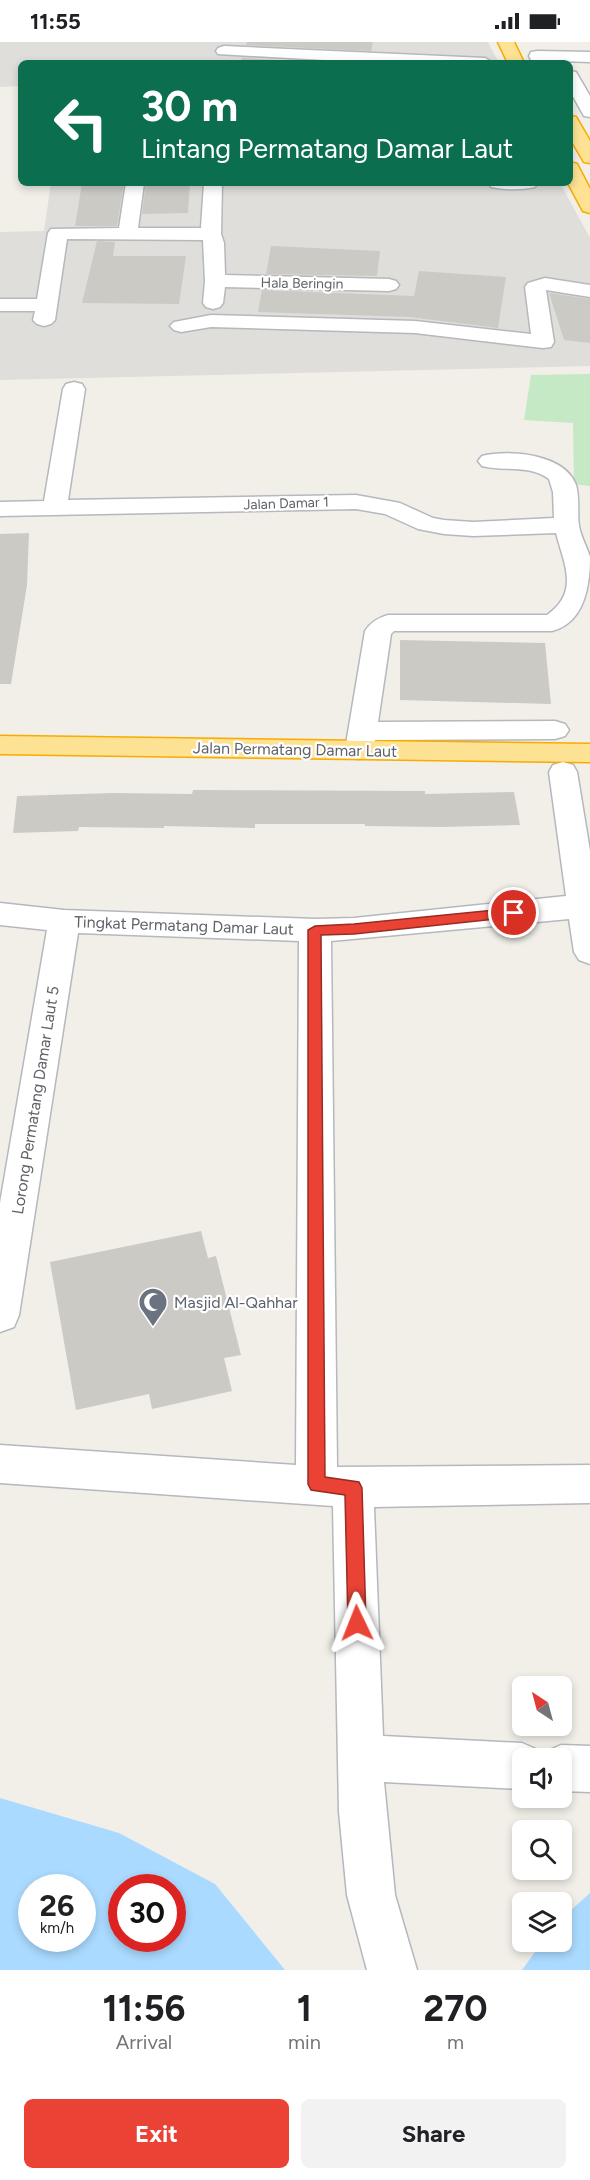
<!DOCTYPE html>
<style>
body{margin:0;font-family:Figtree,sans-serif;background:#f2f2f2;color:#202124;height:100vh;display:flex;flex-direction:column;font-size:22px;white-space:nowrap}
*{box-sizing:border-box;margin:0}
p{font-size:20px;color:#757577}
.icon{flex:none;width:33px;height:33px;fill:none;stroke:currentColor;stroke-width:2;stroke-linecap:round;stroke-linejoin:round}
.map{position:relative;height:1928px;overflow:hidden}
.sheet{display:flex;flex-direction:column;background:#fff;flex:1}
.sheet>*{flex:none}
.hud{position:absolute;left:18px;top:18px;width:555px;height:126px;border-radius:9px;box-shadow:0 3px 9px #0003;background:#0b6e4f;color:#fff;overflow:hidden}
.needle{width:39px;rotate:324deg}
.controls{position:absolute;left:512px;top:1634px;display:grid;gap:12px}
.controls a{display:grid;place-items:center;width:60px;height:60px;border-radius:9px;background:#fff;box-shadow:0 3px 9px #0003;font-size:30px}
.speed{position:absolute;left:18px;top:1832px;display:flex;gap:12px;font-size:30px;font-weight:700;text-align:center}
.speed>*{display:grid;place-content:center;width:78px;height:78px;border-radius:50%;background:#fff;box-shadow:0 3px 9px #0003;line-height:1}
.speed small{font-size:15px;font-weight:400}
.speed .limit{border:9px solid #d22;background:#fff;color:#111}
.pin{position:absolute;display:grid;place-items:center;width:51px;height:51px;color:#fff;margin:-26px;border:3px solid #fff;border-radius:50%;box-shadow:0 2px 6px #0007}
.me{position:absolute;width:66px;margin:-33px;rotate:358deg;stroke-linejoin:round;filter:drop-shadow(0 0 4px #0008)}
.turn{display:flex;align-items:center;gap:21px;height:126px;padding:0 24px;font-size:27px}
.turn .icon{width:78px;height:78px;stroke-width:2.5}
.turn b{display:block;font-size:42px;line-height:51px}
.eta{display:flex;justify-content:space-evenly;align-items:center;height:102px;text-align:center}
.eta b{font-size:36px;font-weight:700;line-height:42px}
.primary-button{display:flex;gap:12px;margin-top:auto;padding:12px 24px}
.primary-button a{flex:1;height:69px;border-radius:9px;background:#ea4335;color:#fff;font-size:24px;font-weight:700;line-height:69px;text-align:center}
.primary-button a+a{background:#f2f2f2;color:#202124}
.status{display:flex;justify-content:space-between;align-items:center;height:42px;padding:0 30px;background:#fff;direction:ltr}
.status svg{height:16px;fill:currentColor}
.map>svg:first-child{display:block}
</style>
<div class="status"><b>11:55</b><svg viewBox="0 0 49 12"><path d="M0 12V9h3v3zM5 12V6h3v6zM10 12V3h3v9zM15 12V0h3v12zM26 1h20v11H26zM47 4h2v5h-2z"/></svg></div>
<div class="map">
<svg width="590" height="1928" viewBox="0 0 590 1928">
<rect width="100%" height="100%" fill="#f1efe8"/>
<!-- industrial -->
<path fill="#e0deda" d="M 0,0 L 488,0 L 499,21 L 21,21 L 21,44 L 0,45 Z
M 51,141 L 560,141 L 590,196 L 590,324 L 0,338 L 0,190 L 44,189 Z"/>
<!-- green -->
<path fill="#c5e8c5" d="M 590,332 L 590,444 L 574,442 L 573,381 L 524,378 L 531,333 Z"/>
<!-- water -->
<path fill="#aadaff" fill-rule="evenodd" d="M 0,1756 L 119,1791 L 215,1842 L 285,1928 L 0,1928 ZM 32,1845 L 82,1845 L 82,1896 L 32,1896 ZM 122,1845 L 172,1845 L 172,1896 L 122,1896 Z
M 590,1851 L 590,1928 L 522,1928 L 543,1899 L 561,1899 L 561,1877 Z"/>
<!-- building -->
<path fill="#cccac5" d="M 247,0 L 373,0 L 371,9 L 246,3 Z
M 242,16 L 337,21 L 240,21 Z
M 82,141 L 124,141 L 117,184 L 75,184 Z
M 146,141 L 190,141 L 188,171 L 142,172 Z
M 97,199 L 115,200 L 113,214 L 186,214 L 179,262 L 82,261 Z
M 271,204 L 380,209 L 377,234 L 266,232 Z
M 419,229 L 506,235 L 498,286 L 409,275 L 258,270 L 262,248 L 414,254 Z
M 549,251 L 590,257 L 590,301 L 564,298 Z
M 29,491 L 27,543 L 11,642 L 0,642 L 0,492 Z
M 400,598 L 545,601 L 551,662 L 400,658 Z
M 193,748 L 425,749 L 425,752 L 514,750 L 520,783 L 442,785 L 365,784 L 365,782 L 255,782 L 255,786 L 164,784 L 164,786 L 79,785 L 78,789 L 13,791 L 17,754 L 113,751 L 192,752 Z
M 201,1189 L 208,1216 L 216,1214 L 241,1313 L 224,1316 L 232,1349 L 152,1367 L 149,1352 L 76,1368 L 50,1220 Z"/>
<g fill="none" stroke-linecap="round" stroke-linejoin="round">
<!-- minor casing -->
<g stroke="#b5b8bc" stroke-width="3">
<path id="minor" d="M 224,4 L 485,16 L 493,21 L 377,21 L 218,12 L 216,9 L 218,6 Z
M 537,9 L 590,10 L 590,20 L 531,18 L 529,14 L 531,10 Z
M 570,29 L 576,30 L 590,54 L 590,75 L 584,74 L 570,49 Z
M 126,141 L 144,141 L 138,186 L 201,186 L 204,141 L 222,141 L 221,192 L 224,201 L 225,233 L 389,237 L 396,239 L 399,243 L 396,247 L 389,249 L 225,245 L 223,261 L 220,265 L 213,267 L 206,265 L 203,261 L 205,239 L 203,198 L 67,197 L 55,278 L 51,282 L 44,284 L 37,282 L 33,278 L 35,269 L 0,269 L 0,257 L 37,257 L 48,191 L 51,187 L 119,186 Z
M 489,141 L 537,141 L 535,145 C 522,148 504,148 491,145 Z
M 545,236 L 590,243 L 590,255 L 546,248 L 554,300 L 551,305 L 543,306 L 415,291 L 211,285 L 181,290 L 174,288 L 170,284 L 174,280 L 211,273 L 415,279 L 531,292 L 525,245 L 528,241 Z
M 74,340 L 82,342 L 85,347 L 68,458 L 356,453 L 400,461 L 433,476 L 444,478 L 473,480 L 554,476 L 553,450 L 549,437 C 528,422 505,430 482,424 L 478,419 L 482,414 C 509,407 565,412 576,443 C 580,457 577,471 579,484 C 581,495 587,505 590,515 C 590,545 584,581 552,589 L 394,589 L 391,592 L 378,680 L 555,679 L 565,682 L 569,688 L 565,694 L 555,697 L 375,698 L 373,708 L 369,715 L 359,717 L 349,715 L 345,708 L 365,589 C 371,580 378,576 388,573 L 547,573 C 580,550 564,522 556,491 L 473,494 L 444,492 L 418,487 L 385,472 L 356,467 L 0,474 L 0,460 L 44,459 L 63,347 L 66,342 Z
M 563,720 L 573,723 L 577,730 L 590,809 L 590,922 L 579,918 L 574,910 L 569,877 L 331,899 L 337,1425 L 590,1423 L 590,1461 L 374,1465 L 383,1694 L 522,1701 L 538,1708 L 542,1716 L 522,1716 L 522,1747 L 384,1740 L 395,1853 L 417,1928 L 367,1928 L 347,1853 L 339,1770 L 333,1464 L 0,1441 L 0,1403 L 296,1423 L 299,899 L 78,891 L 19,1273 L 14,1285 L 0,1290 L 0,1161 L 47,888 L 0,883 L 0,861 L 64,868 L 315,877 L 354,876 L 566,854 L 549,730 L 553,723 Z
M 561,1703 L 590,1704 L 590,1750 L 561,1749 L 561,1716 L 542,1716 L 545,1710 Z"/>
</g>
<!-- highway casing -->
<g stroke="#f9ab00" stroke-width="3">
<path id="highway" d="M 498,0 L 514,0 L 524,21 L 508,21 Z
M 570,74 L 576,75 L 590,99 L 590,121 L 584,120 L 570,96 Z
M 570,120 L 577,122 L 590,147 L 590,171 L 583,169 L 568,141 Z
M 0,694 L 590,702 L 590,720 L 0,712 Z"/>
</g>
<!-- minor -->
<use href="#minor" fill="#fff" fill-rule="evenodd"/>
<!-- highway -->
<use href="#highway" fill="#fde293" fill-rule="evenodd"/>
</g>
<!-- route -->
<path fill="#ea4335" stroke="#982c22" stroke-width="1.5" d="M 514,866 L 521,871 L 514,875 L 354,892 L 321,893 L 325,1435 L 359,1440 L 362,1446 L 366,1581 L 363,1587 L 357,1590 L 350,1587 L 348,1581 L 345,1453 L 311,1448 L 308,1442 L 308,888 L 315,884 L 354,882 Z"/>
<!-- icons -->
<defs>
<g id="mosque-pin" transform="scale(1.5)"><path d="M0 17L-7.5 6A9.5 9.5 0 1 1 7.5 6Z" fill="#6b7280" stroke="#fff"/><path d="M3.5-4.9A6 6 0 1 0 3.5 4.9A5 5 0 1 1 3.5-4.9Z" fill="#fff"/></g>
</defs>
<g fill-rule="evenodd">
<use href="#mosque-pin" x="153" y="1260"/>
</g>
<g text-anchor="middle" stroke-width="4.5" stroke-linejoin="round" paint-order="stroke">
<!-- far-street labels -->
<g font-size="14" fill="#5f6368" stroke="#fff">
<text transform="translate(302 241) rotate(1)" y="5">Hala Beringin</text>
<text transform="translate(286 461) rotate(-2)" y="5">Jalan Damar 1</text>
</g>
<!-- street labels -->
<g font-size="16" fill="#5f6368" stroke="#fff">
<text transform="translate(295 707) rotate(1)" y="6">Jalan Permatang Damar Laut</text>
<text transform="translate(184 883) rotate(2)" y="6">Tingkat Permatang Damar Laut</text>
<text transform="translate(35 1058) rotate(-81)" y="6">Lorong Permatang Damar Laut 5</text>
</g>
<!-- worship labels -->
<g font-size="16" fill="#5b616d" stroke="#fff" text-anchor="start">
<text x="174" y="1266">Masjid Al-Qahhar</text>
</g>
</g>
</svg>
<div class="controls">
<a><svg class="needle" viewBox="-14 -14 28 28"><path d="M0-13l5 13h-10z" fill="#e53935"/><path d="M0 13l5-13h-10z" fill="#757577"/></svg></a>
<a><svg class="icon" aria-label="sound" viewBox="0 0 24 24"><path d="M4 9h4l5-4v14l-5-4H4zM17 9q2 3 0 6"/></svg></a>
<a><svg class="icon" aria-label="search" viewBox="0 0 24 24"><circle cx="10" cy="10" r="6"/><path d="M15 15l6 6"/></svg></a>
<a><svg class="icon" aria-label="layers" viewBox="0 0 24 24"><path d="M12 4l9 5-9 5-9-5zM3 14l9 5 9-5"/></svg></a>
</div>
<div class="speed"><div>26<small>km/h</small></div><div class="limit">30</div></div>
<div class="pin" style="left:514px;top:871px;background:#d93025"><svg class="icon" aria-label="arrive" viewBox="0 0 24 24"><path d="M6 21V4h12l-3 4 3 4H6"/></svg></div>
<svg class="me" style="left:357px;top:1581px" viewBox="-20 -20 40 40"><path d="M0-17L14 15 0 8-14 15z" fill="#ea4335" stroke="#fff" stroke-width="4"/></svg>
<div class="hud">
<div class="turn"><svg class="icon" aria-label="left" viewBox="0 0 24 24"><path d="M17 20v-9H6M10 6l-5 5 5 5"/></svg><div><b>30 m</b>Lintang Permatang Damar Laut</div></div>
</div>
</div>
<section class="sheet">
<div class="eta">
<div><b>11:56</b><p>Arrival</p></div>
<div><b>1</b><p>min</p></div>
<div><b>270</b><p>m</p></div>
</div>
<div class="primary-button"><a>Exit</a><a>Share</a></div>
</section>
